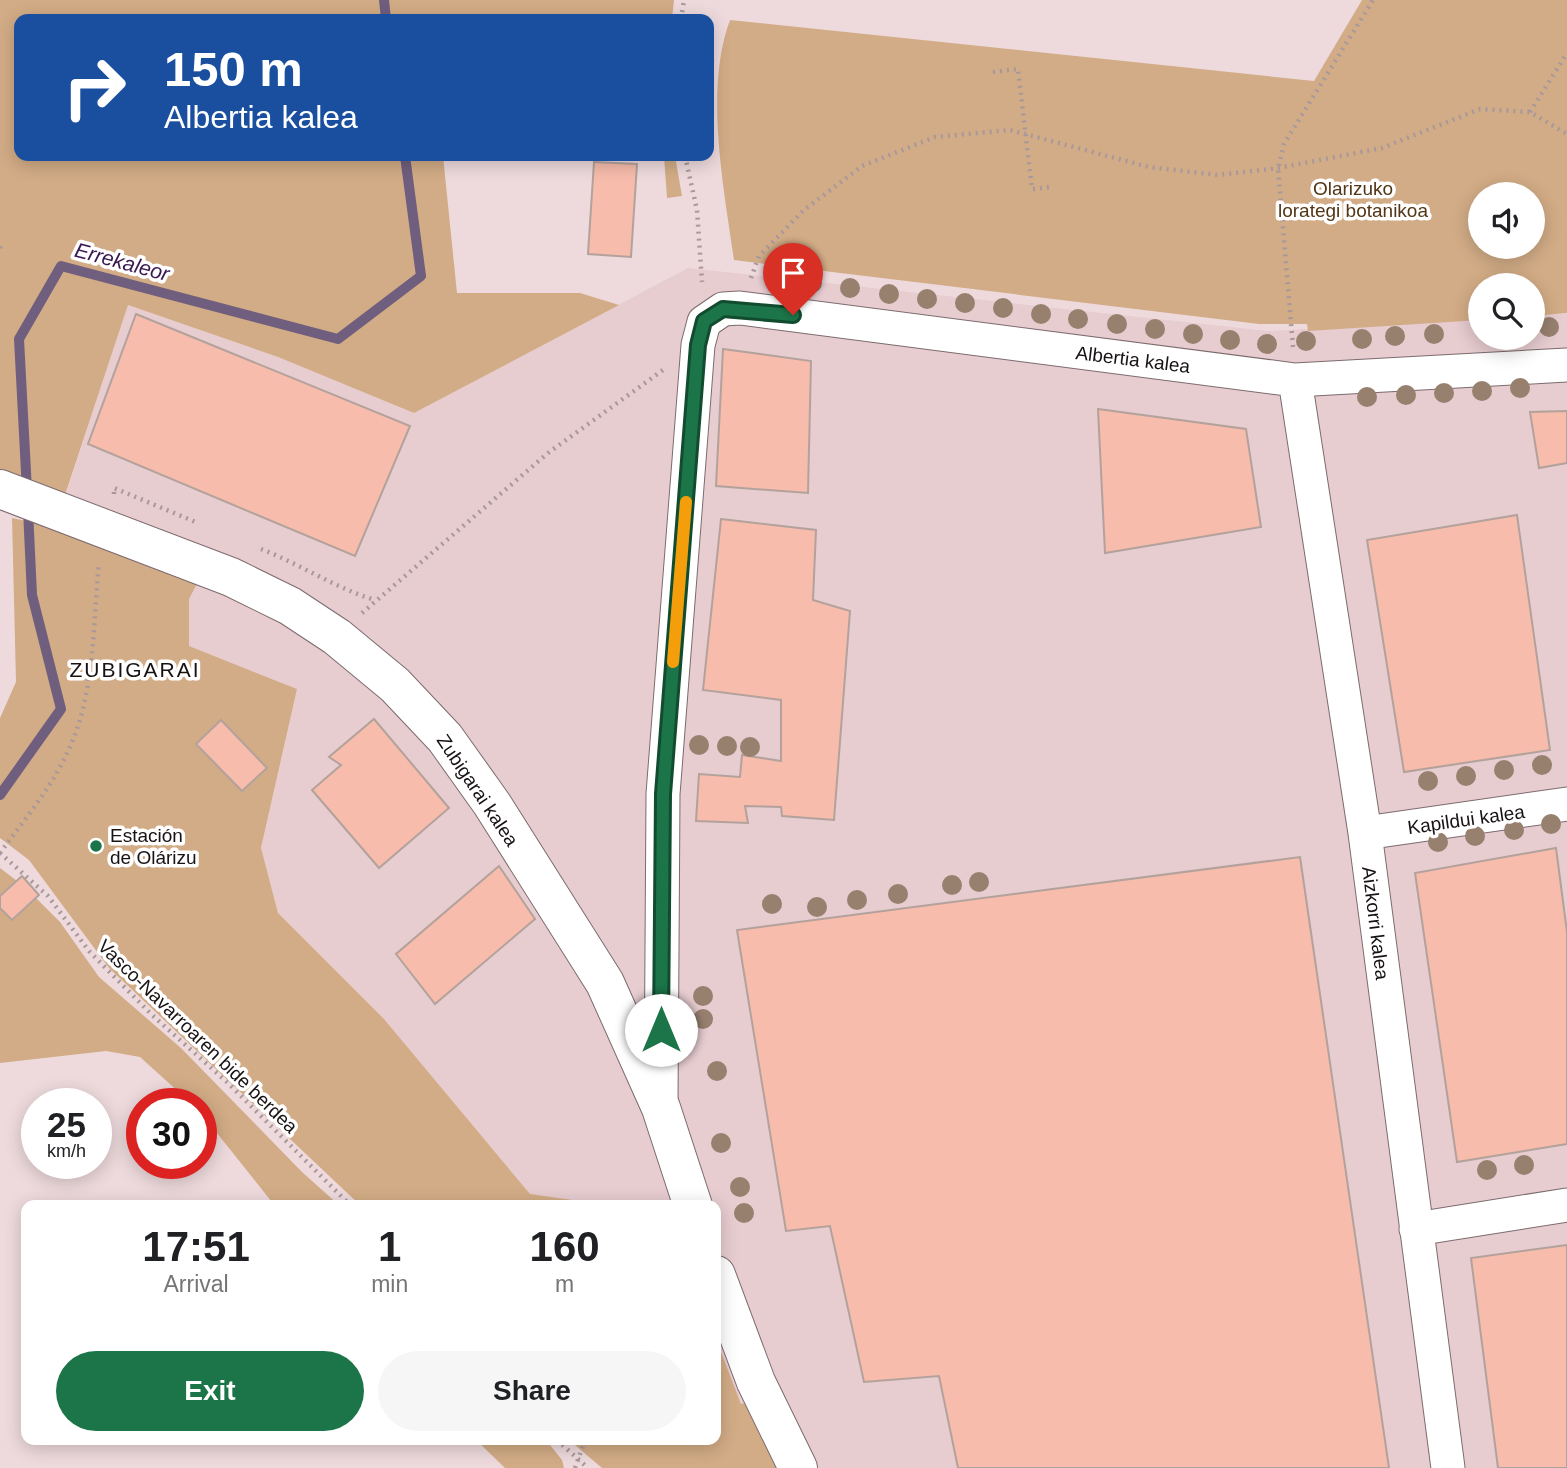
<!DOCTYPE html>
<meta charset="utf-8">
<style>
body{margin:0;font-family:Arial,sans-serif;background:#f6f6f6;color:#202124;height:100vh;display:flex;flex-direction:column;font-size:26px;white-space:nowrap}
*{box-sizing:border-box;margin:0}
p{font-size:23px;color:#757577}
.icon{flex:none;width:38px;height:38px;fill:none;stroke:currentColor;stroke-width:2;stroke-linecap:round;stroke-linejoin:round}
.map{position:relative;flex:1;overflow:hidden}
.sheet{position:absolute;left:21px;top:1200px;width:700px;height:245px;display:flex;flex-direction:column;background:#fff;border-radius:14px;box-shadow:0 4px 18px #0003}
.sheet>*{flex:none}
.banner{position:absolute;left:14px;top:14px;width:700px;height:147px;border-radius:14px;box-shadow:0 4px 18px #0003;background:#1a4fa0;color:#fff;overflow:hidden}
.buttons{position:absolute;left:1468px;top:182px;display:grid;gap:14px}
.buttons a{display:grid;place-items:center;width:77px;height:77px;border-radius:50%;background:#fff;box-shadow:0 4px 18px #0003;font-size:35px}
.speed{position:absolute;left:21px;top:1088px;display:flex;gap:14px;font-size:35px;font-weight:700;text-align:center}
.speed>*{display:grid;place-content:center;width:91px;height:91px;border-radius:50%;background:#fff;box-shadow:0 4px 18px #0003;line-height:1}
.speed small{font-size:18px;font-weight:400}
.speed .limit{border:10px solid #d22;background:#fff;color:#111}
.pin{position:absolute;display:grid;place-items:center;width:60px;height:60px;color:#fff;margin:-72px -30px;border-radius:50% 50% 50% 0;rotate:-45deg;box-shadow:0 0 7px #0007}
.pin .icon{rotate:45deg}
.me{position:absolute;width:77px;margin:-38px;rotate:0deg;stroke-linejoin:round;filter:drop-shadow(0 0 5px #0008)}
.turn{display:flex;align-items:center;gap:24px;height:147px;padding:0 35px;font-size:32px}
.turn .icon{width:91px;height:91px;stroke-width:2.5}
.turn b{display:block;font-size:49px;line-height:60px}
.eta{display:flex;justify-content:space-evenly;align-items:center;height:119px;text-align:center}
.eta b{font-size:42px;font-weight:600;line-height:49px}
.button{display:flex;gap:14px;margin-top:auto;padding:14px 35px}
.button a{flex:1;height:80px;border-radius:42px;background:#1c7549;color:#fff;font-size:28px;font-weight:600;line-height:80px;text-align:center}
.button a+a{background:#f6f6f6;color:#202124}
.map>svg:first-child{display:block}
</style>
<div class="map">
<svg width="1567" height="1468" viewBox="0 0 1567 1468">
<rect width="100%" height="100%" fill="#eedadd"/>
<!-- built -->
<path fill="#e7ccd0" d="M 688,268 L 1268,331 L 1480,319 L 1480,338 L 1533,338 L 1533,315 L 1567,314 L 1567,1468 L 773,1468 L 731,1383 L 716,1339 L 716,1206 L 587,1202 L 530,1194 L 384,1019 L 278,913 L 261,849 L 297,689 L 189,646 L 189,599 L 197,585 L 55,527 L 128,305 L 278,357 L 414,413 Z"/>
<!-- green -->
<path fill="#d2ac86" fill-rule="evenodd" d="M 0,0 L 674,0 L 672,19 L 19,19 L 19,156 L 443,156 L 457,293 L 580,293 L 619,305 L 414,413 L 278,357 L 128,305 L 65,495 L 0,469 Z
M 1362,0 L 1567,0 L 1567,313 L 1533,316 L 1533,285 L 1480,285 L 1480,320 L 1308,331 L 1307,324 L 1259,324 L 734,260 C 724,189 704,89 730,20 L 1314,81 ZM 1480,194 L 1533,194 L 1533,247 L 1480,247 Z
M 664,156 L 675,156 L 682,196 L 667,198 Z
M 12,518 L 55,527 L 197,584 L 189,599 L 189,646 L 297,689 L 261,848 L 278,913 L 384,1019 L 530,1194 L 587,1202 L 669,1206 L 361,1206 L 109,968 L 29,860 L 0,838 L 0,718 L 16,682 Z
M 0,868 L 25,887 L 60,922 L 99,977 L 181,1048 L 302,1172 L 340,1206 L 275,1206 L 201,1113 L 201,1104 L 192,1104 L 140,1057 L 106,1051 L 0,1063 Z
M 716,1339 L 741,1404 L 744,1403 L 778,1468 L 602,1468 L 569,1440 L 716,1440 Z
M 476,1440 L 546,1440 L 562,1460 L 564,1468 L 505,1468 Z"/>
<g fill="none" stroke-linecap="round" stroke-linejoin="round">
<!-- stream -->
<path stroke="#705e7e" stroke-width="10" d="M 384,0 L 386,19
M 27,491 L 19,339 L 61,266 L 338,339 L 421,276 L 405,156
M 0,795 L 61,709 L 32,595 L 28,510"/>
</g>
<!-- building -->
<path fill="#f7bcab" stroke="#b3a29c" stroke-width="2" d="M 594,162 L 637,164 L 631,257 L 588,254 Z
M 136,314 L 410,426 L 355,556 L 88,444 Z
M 723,349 L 811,361 L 808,493 L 716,486 Z
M 1098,409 L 1246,429 L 1261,527 L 1105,553 Z
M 1567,411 L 1567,463 L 1539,468 L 1530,412 Z
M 1517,515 L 1550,750 L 1404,772 L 1367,540 Z
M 721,519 L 816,530 L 813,600 L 850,611 L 834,820 L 782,816 L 781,807 L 745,806 L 748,823 L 696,821 L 699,774 L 740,777 L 742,755 L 781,761 L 781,700 L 703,690 Z
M 374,719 L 449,808 L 379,868 L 312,790 L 341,765 L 329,757 Z
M 221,720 L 267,768 L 242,791 L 196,744 Z
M 1556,848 L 1567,932 L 1567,1144 L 1457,1162 L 1415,873 Z
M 1300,857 L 1389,1468 L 958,1468 L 939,1376 L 864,1382 L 830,1226 L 786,1231 L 737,930 Z
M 499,866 L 535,919 L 435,1004 L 396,954 Z
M 22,876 L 39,895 L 12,920 L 0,908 L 0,896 Z
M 1567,1245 L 1567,1468 L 1498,1468 L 1471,1258 Z"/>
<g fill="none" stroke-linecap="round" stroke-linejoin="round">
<!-- street casing -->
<g stroke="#7c6b6e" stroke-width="35">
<path id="street" d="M 1295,380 L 1365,833 L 1448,1468
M 1365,833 L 1567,804
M 661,1104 L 663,794 L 698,345 L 704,322 L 723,309 L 740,308 L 1295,380 L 1567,365
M 1416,1229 L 1567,1205"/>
</g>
<!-- secondary casing -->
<g stroke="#7c6b6e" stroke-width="40">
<path id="secondary" d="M 0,489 L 231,577 L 290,606 L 337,637 L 395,685 L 445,738 L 492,804 L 605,983 L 661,1108 L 693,1206
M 716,1275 L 756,1382 L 798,1468"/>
</g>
<!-- path -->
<path stroke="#a8989b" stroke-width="4.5" stroke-dasharray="2 5" stroke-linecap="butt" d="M 681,19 L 684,0
M 993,72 L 1018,69 L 1032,189 L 1051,187
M 1530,112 L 1567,53
M 685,156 L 697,210 L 702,282
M 0,248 L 2,245
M 751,278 L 759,256 L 804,210 L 862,166 L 935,137 L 1010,130 L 1149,167 L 1218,175 L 1278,168 L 1382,148 L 1480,109 L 1530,112 L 1567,134
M 1293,347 L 1278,168 L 1284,144 L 1373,0
M 114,494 L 114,488 L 198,523
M 261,549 C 300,564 335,588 375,600
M 362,613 L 548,453 L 663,370
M 0,853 C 24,820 52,787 69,749 C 95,694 93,623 99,563
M 0,853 L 48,896 L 89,951 L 151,1014 L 228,1083 L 351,1206
M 557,1440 L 588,1468
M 575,1468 L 585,1440"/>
<!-- street -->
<use href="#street" stroke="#fff" stroke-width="33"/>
<!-- secondary -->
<use href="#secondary" stroke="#fff" stroke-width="38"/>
</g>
<!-- trees -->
<g fill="#98806f">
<circle cx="774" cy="278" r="10"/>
<circle cx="812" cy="283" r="10"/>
<circle cx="850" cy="288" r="10"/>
<circle cx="889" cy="294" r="10"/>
<circle cx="927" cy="299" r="10"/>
<circle cx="965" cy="303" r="10"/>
<circle cx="1003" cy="308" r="10"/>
<circle cx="1041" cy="314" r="10"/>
<circle cx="1078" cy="319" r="10"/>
<circle cx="1117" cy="324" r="10"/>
<circle cx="1549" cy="327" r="10"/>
<circle cx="1155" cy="329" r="10"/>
<circle cx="1193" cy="334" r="10"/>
<circle cx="1434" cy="334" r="10"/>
<circle cx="1395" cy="336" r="10"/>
<circle cx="1362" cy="339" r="10"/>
<circle cx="1230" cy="340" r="10"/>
<circle cx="1306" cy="341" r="10"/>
<circle cx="1267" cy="344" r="10"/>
<circle cx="1520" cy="388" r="10"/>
<circle cx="1482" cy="391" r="10"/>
<circle cx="1444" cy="393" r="10"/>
<circle cx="1406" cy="395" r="10"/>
<circle cx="1367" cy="397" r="10"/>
<circle cx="699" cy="745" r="10"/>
<circle cx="727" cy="746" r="10"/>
<circle cx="750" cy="747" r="10"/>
<circle cx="1542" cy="765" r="10"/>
<circle cx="1504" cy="770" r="10"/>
<circle cx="1466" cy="776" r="10"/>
<circle cx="1428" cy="781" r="10"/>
<circle cx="1551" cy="824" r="10"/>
<circle cx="1514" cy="830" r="10"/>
<circle cx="1475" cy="836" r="10"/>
<circle cx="1438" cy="842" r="10"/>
<circle cx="979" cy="882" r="10"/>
<circle cx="952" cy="885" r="10"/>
<circle cx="898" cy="894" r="10"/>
<circle cx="857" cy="900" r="10"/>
<circle cx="772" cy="904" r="10"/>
<circle cx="817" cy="907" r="10"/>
<circle cx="703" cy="996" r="10"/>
<circle cx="703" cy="1019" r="10"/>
<circle cx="717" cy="1071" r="10"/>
<circle cx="721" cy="1143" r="10"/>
<circle cx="1524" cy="1165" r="10"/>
<circle cx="1487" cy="1170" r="10"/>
<circle cx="740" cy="1187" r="10"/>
<circle cx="744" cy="1213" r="10"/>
</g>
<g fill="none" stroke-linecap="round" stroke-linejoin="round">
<!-- route casing -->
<g stroke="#124c2f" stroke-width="18">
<path id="route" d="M 661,1030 L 663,794 L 698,345 L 704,321 L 723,309 L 793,315"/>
</g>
<!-- route -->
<use href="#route" stroke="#1c7549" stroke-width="12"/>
<!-- slow -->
<path stroke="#f59e0b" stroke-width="12" d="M 673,662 L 686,502"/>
</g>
<!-- markers -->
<circle fill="#1c7549" stroke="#fff" stroke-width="2.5" cx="96" cy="846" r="7"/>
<g text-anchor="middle" stroke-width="7" stroke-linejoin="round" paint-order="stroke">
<!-- park labels -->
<g font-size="19" fill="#523615" stroke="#fff">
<text x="1353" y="195">Olarizuko<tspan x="1353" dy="22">lorategi botanikoa</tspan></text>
</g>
<!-- street labels -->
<g font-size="19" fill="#181213" stroke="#fff">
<text transform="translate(1133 359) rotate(7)" y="7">Albertia kalea</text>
<text transform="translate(478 790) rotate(56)" y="7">Zubigarai kalea</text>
<text transform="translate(1466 819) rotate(-8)" y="7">Kapildui kalea</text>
<text transform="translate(1376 923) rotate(83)" y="7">Aizkorri kalea</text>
<text transform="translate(198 1036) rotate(44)" y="7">Vasco-Navarroaren bide berdea</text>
</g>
<!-- poi labels -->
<g font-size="19" fill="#181213" stroke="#fff" text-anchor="start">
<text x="110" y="842">Estación<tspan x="110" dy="22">de Olárizu</tspan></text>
</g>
<!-- water labels -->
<g font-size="21" font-style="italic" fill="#391750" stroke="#fff">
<text transform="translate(122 262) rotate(15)" y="7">Errekaleor</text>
</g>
<!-- neighbourhood labels -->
<g font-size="21" letter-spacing="2" fill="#181213" stroke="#fff">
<text x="135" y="677">ZUBIGARAI</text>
</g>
</g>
</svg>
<div class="buttons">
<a><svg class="icon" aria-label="sound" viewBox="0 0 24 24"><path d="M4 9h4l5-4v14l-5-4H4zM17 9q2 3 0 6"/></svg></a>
<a><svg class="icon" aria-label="search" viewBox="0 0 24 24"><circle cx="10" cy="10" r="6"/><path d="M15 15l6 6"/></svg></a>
</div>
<div class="speed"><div>25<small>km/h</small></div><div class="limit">30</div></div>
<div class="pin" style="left:793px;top:315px;background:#d93025"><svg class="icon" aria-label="arrive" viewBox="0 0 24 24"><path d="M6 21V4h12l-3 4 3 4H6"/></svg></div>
<svg class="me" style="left:661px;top:1030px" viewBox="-20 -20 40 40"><circle r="19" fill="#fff"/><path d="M0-13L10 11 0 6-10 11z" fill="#1c7549"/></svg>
<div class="banner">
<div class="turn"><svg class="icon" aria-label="right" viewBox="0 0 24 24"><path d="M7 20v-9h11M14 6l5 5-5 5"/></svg><div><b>150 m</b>Albertia kalea</div></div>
</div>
<section class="sheet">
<div class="eta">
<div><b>17:51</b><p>Arrival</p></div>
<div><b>1</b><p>min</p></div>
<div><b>160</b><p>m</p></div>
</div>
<div class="button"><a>Exit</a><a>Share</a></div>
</section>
</div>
